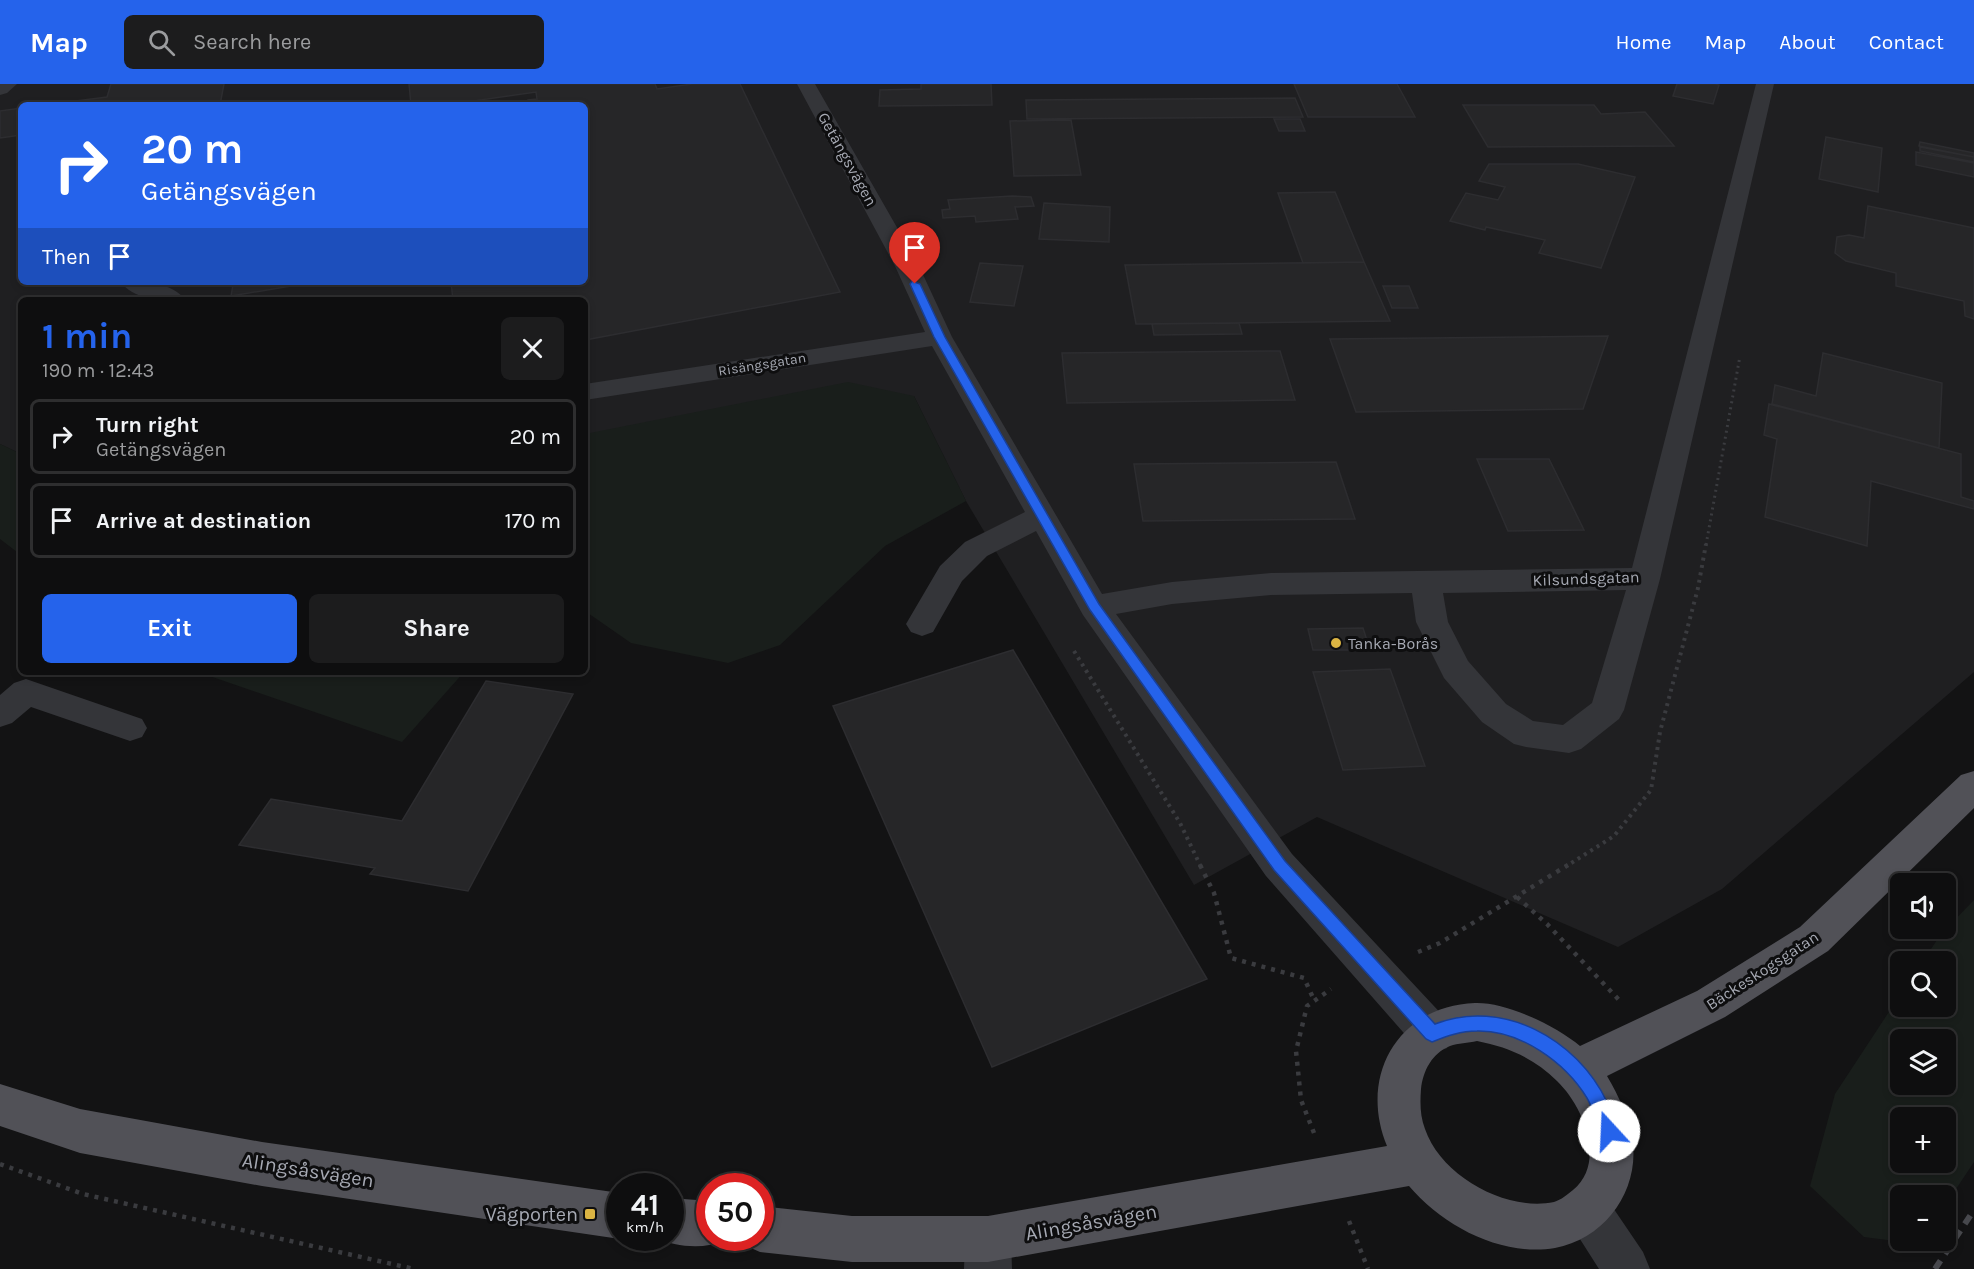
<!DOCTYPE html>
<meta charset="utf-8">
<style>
body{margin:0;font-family:Karla,sans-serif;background:#1c1c1d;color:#f1f3f6;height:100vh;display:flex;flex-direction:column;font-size:22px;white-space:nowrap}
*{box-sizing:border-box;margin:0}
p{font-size:20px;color:#9b9c9e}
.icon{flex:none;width:33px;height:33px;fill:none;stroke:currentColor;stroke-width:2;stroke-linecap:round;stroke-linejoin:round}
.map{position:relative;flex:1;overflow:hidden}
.sheet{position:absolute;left:18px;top:213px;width:570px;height:378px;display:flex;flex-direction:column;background:#0e0e0f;border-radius:9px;box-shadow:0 3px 9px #0003,0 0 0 2px #2e2e2f}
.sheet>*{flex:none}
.hud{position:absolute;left:18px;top:18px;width:570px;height:183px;border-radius:9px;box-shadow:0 3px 9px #0003,0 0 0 2px #2e2e2f;background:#2563eb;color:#fff;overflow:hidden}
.buttons{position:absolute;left:1890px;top:789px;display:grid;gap:12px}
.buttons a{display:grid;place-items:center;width:66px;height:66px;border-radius:9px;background:#0e0e0f;box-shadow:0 3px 9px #0003,0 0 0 2px #2e2e2f;font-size:30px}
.speed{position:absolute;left:606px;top:1089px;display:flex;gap:12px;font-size:30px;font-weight:700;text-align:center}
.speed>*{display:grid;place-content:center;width:78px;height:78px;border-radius:50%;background:#0e0e0f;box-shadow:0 3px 9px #0003,0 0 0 2px #2e2e2f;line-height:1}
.speed small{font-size:15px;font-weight:400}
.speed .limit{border:9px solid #d22;background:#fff;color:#111}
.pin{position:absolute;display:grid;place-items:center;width:51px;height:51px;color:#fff;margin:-62px -26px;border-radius:50% 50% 50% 0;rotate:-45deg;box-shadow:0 0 6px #0007}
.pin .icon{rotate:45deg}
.me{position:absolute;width:66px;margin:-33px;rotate:340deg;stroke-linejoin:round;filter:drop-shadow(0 0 4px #0008)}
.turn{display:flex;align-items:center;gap:21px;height:126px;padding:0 24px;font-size:27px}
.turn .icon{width:78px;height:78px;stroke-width:2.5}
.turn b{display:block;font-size:42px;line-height:51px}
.then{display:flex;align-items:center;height:57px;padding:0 24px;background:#0003;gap:12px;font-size:22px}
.round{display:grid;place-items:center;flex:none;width:63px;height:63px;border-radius:9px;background:#1c1c1d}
.head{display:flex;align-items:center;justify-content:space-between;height:102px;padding:0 24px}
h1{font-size:36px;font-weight:700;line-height:45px;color:#2563eb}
.primary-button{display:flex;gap:12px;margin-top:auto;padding:12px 24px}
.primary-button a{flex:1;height:69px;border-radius:9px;background:#2563eb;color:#fff;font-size:24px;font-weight:700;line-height:69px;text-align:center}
.primary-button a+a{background:#1c1c1d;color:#f1f3f6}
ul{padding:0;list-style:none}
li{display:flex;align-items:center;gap:18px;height:75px;margin:0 12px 9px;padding:0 12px;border:3px solid #2e2e2f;border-radius:9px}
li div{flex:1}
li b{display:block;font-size:22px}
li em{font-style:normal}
header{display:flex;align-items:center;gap:36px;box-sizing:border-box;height:84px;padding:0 30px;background:#2563eb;color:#fff}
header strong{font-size:28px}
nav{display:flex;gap:33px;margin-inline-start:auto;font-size:21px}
.search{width:420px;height:54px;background:#1c1c1d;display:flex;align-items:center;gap:15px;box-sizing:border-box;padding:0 21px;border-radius:9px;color:#9b9c9e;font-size:22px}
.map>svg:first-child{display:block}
</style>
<header>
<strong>Map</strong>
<div class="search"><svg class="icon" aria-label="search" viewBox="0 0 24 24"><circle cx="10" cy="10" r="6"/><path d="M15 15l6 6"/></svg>Search here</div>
<nav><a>Home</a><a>Map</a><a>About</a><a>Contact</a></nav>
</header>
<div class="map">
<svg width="1974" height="1185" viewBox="0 0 1974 1185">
<rect width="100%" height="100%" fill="#131314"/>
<!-- built -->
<path fill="#1f1f21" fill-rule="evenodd" d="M 0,0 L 1974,0 L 1974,588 L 1722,805 L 1618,863 L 1317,733 L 1194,801 L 966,417 L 914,312 L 585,350 L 585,216 L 21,216 L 21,370 L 0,360 ZM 21,21 L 585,21 L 585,198 L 21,198 Z"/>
<!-- green -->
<path fill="#191e1b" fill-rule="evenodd" d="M 848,298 L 914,312 L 966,417 L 885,462 L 780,561 L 728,579 L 631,559 L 585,527 L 585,350 Z
M 0,360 L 21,370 L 21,476 L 17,468 L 0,455 Z
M 198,588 L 464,588 L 402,658 Z
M 1974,816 L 1974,1078 L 1946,1120 L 1946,1112 L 1900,1112 L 1900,1156 L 1921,1157 L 1918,1160 L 1864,1153 L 1810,1102 L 1835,1010 L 1900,911 L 1900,922 L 1946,922 L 1946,878 L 1923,877 L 1941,850 ZM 1900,956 L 1946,956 L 1946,1000 L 1900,1000 ZM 1900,1034 L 1946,1034 L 1946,1078 L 1900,1078 Z"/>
<!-- building -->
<path fill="#262628" stroke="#2d2d30" stroke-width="1.5" d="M 111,0 L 224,0 L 220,21 L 44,21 L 107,13 Z
M 409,0 L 655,0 L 657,5 L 692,0 L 740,0 L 840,208 L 585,256 L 585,216 L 453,216 L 451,198 L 585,198 L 585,21 L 529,21 L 528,16 L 537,15 L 536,8 L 445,21 L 411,21 Z
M 921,0 L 991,0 L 992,21 L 879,22 L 880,6 L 921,5 Z
M 1294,0 L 1397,0 L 1415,33 L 1308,33 Z
M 1677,0 L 1715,0 L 1719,1 L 1713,20 L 1673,12 Z
M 1295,14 L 1303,33 L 1027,35 L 1026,16 Z
M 1463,21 L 1594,21 L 1601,30 L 1645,28 L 1674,62 L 1488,63 Z
M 21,24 L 21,51 L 0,54 L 0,27 Z
M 1274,35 L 1300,35 L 1305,47 L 1279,47 Z
M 1071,36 L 1081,91 L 1014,92 L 1010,37 Z
M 1826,53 L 1882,64 L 1878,108 L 1819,95 Z
M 1920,58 L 1974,69 L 1974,73 L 1919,62 Z
M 1920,63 L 1974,73 L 1974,78 L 1920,67 Z
M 1916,68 L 1974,79 L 1974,93 L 1916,81 Z
M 1489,80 L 1578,80 L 1635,93 L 1601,184 L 1539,169 L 1545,156 L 1486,143 L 1485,146 L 1450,137 L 1466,109 L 1498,116 L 1505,103 L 1479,97 Z
M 1335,108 L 1364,178 L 1303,179 L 1278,109 Z
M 1012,112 L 1031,113 L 1034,122 L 1015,123 L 1018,135 L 976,138 L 975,132 L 943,134 L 942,126 L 950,125 L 948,116 Z
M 1044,119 L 1110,123 L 1109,158 L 1039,155 Z
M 1868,122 L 1974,144 L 1974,235 L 1965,232 L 1964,217 L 1896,202 L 1896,189 L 1846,177 L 1835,169 L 1837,153 L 1849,151 L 1864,154 Z
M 1364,178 L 1390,237 L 1136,240 L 1125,181 Z
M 980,179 L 1023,182 L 1014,222 L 970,218 Z
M 248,198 L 315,198 L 231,212 L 233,201 Z
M 1383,202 L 1409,202 L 1418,224 L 1392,224 Z
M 1239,239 L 1242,250 L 1154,251 L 1152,240 Z
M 1608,252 L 1583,325 L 1356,328 L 1330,255 Z
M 1280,267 L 1295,316 L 1067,319 L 1062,269 Z
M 1823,269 L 1942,299 L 1939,364 L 1772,320 L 1775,301 L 1816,312 Z
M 1769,320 L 1961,370 L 1961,413 L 1974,417 L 1974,425 L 1871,397 L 1867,462 L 1765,433 L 1777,355 L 1764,351 Z
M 1477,375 L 1549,375 L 1584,446 L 1508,447 Z
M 1336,378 L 1355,435 L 1143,437 L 1134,380 Z
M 1363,544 L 1370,566 L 1313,566 L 1308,545 Z
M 1013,566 L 1207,895 L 992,983 L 833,622 Z
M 1390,585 L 1425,682 L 1343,686 L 1313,588 Z
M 486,597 L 573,610 L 468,807 L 370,790 L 375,784 L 239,761 L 271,715 L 402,737 Z"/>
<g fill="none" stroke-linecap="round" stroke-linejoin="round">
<!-- path-far2 -->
<path stroke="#3a3b3f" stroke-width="3" stroke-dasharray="2 4" stroke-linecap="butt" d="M 1706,461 L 1740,272"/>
<!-- path-far1 -->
<path stroke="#3a3b3f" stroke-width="4" stroke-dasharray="3 4.5" stroke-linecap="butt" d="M 1074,567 L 1180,739 L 1201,783
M 1565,783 L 1614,752 L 1651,706 L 1660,648 L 1698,504 L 1706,460"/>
<!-- path -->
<path stroke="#3a3b3f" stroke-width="4.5" stroke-dasharray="4 6" stroke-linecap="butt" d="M 1200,781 L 1214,809 L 1231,874 L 1304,894 L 1314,916
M 1517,813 L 1547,840 L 1620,917
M 1418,868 L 1440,859 L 1568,781
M 1314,1049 L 1301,1016 L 1296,967 L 1307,922 L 1331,905
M 0,1080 L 83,1110 L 414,1185
M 1349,1137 L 1368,1185"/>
<!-- minor -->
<path fill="#343539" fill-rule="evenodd" d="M 0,0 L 17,0 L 7,9 L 0,11 Z
M 797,0 L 815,0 L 919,182 L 952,253 L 1102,510 L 1172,498 L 1271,489 L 1632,484 L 1756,0 L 1774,0 L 1660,495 L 1624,626 L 1619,635 L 1581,665 L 1569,669 L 1526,663 L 1514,660 L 1482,638 L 1444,594 L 1416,538 L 1412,509 L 1271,511 L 1172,520 L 1116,530 L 1292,770 L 1447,936 L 1453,950 L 1447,964 L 1432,970 L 1417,964 L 1266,792 L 1083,531 L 1036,447 L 987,472 L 962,497 L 933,548 L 922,552 L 911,548 L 906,540 L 940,482 L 965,458 L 1025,428 L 932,262 L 585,316 L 585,300 L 925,248 L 895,182 ZM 1626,506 L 1592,619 L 1563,641 L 1533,637 L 1506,620 L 1468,577 L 1448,538 L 1443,509 Z
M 121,198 C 142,198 172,197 185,216 C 164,216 134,217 121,198 Z
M 26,595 L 142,635 L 147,644 L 142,653 L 130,657 L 31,623 L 12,639 L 0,643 L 0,611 L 14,599 Z
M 1587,1102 L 1603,1109 L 1643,1168 L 1650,1185 L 1599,1185 L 1571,1141 L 1564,1125 L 1571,1109 Z
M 988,1132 L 1004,1139 L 1011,1155 L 1012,1185 L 964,1185 L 965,1155 L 972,1139 Z"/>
<!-- major -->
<path fill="#515157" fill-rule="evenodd" d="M 1974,687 L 1974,724 L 1828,867 L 1725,933 L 1607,992 C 1619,1012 1630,1037 1633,1060 C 1638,1109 1604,1155 1555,1164 C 1501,1173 1443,1142 1409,1102 L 988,1178 L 852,1178 L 760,1168 L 744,1161 L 740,1154 L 760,1154 L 760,1122 L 852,1132 L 988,1132 L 1387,1062 C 1358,992 1398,922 1475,919 C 1507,918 1556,942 1580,962 L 1697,907 L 1800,843 L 1961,691 ZM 1477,957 C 1508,963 1534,974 1557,997 C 1583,1022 1607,1078 1573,1106 C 1568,1110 1561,1116 1554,1118 C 1506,1128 1441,1092 1425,1045 C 1420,1032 1420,1019 1421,1005 C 1423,987 1432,969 1450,962 C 1458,959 1468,959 1477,957 Z
M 0,1000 L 80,1025 L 262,1058 L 620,1109 L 620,1154 L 623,1154 L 620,1155 L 262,1102 L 80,1069 L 0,1042 Z
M 670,1114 L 710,1117 L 710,1154 L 727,1154 L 726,1156 C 703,1166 678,1163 654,1154 L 670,1154 Z"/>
<!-- rail -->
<path stroke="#47484d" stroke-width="6" stroke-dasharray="10 8" stroke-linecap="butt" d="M 1935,1185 L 1974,1126"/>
</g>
<!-- route -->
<path fill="#2563eb" stroke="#184099" stroke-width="1.5" d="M 912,197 L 920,200 L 945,253 L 1099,520 L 1285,777 L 1435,940 C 1503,914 1577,955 1607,1018 C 1613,1029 1620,1041 1615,1053 L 1609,1056 L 1602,1053 C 1597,1040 1594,1026 1587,1014 C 1565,978 1520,946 1477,947 C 1461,947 1447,952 1432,958 L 1426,955 L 1274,786 L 1090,526 L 934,253 L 910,200 Z"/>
<!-- markers -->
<g fill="#dbb443" stroke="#0e0e0f" stroke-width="2">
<circle cx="1336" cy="559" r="6"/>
<rect x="584" y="1124" width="12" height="12" rx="3"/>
</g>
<g text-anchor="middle" stroke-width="6" stroke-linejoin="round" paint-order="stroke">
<!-- far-street labels -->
<g font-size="14" fill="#a6a9b3" stroke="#0e0e0f">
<text transform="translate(762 280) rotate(-9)" y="5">Risängsgatan</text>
</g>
<!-- street labels -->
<g font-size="16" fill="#a6a9b3" stroke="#0e0e0f">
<text transform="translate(848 75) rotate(61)" y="6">Getängsvägen</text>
<text transform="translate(1586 494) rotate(-2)" y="6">Kilsundsgatan</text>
<text transform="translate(1762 886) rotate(-33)" y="6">Bäckeskogsgatan</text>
</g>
<!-- poi labels -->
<g font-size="16" fill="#a6a9b3" stroke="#0e0e0f" text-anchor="start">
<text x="1348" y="565">Tanka-Borås</text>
</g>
<!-- near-street labels -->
<g font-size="20" fill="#a6a9b3" stroke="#0e0e0f">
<text transform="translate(308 1086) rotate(9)" y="7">Alingsåsvägen</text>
<text transform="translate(1091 1138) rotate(-10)" y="7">Alingsåsvägen</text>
</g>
<!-- near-poi labels -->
<g font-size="20" fill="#a6a9b3" stroke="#0e0e0f" text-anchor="end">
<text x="578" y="1137">Vägporten</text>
</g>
</g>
</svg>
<div class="buttons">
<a><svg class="icon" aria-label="sound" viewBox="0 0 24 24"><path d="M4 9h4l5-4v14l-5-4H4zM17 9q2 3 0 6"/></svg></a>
<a><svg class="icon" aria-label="search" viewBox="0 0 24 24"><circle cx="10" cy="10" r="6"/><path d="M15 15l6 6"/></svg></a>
<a><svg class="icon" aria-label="layers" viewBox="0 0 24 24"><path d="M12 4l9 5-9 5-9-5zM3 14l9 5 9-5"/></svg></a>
<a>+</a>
<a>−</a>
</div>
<div class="speed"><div>41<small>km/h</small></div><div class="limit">50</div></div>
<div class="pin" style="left:915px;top:200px;background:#d93025"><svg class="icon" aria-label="arrive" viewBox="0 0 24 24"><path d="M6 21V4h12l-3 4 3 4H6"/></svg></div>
<svg class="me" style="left:1609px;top:1047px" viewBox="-20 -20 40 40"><circle r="19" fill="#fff"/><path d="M0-13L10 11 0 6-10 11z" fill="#2563eb"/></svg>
<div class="hud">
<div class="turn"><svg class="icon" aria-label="right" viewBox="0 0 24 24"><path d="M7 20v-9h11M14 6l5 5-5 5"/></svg><div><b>20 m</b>Getängsvägen</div></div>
<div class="then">Then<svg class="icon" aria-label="arrive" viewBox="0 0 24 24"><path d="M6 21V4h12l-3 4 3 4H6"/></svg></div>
</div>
<section class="sheet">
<div class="head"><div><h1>1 min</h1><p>190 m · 12:43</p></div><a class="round"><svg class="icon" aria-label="close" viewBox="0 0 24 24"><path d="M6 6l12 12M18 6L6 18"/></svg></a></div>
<ul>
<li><svg class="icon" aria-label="right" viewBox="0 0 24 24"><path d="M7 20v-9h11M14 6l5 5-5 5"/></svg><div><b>Turn right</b><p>Getängsvägen</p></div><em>20 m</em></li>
<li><svg class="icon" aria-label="arrive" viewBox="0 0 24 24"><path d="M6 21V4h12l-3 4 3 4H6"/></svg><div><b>Arrive at destination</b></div><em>170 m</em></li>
</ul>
<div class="primary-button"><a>Exit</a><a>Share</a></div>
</section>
</div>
